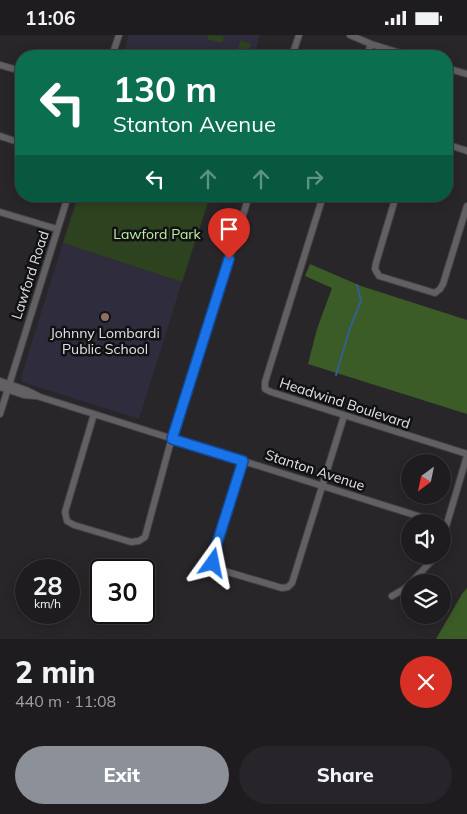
<!DOCTYPE html>
<meta charset="utf-8">
<style>
body{margin:0;font-family:Mulish,sans-serif;background:#272529;color:#f1f3f6;height:100vh;display:flex;flex-direction:column;font-size:19px;white-space:nowrap}
*{box-sizing:border-box;margin:0}
p{font-size:16px;color:#a1a1a5}
.icon{flex:none;width:28px;height:28px;fill:none;stroke:currentColor;stroke-width:2;stroke-linecap:round;stroke-linejoin:round}
.map{position:relative;height:604px;overflow:hidden}
.sheet{display:flex;flex-direction:column;background:#1f1c20;flex:1}
.sheet>*{flex:none}
.hud{position:absolute;left:15px;top:15px;width:438px;height:152px;border-radius:20px;box-shadow:0 2px 12px #0003,0 0 0 1px #3c3a3e;background:#0b6e4f;color:#fff;overflow:hidden}
.needle{width:32px;rotate:213deg}
.fabs{position:absolute;left:401px;top:419px;display:grid;gap:10px}
.fabs a{display:grid;place-items:center;width:50px;height:50px;border-radius:50%;background:#1f1c20;box-shadow:0 2px 12px #0003,0 0 0 1px #3c3a3e;font-size:25px}
.speed{position:absolute;left:15px;top:524px;display:flex;gap:10px;font-size:25px;font-weight:700;text-align:center}
.speed>*{display:grid;place-content:center;width:65px;height:65px;border-radius:50%;background:#1f1c20;box-shadow:0 2px 12px #0003,0 0 0 1px #3c3a3e;line-height:1}
.speed small{font-size:12px;font-weight:400}
.speed .limit{border:2px solid #111;border-radius:8px;background:#fff;color:#111}
.pin{position:absolute;display:grid;place-items:center;width:42px;height:42px;color:#fff;margin:-51px -21px;border-radius:50% 50% 50% 0;rotate:-45deg;box-shadow:0 0 5px #0007}
.pin .icon{rotate:45deg}
.me{position:absolute;width:55px;margin:-28px;rotate:12deg;stroke-linejoin:round;filter:drop-shadow(0 0 4px #0008)}
.turn{display:flex;align-items:center;gap:18px;height:105px;padding:0 15px;font-size:22px}
.turn .icon{width:65px;height:65px;stroke-width:2.5}
.turn b{display:block;font-size:35px;line-height:42px}
.lanes{display:flex;align-items:center;height:48px;padding:0 15px;background:#0003;justify-content:center;gap:25px;direction:ltr}
.lanes .off{opacity:.35}
.round{display:grid;place-items:center;flex:none;width:52px;height:52px;border-radius:26px;background:#272529}
.overview{display:flex;align-items:center;justify-content:space-between;height:85px;padding:0 15px}
h1{font-size:30px;font-weight:800;line-height:38px}
.action{display:flex;gap:10px;margin-top:auto;padding:10px 15px}
.action a{flex:1;height:58px;border-radius:30px;background:#8c9099;color:#fff;font-size:20px;font-weight:800;line-height:58px;text-align:center}
.action a+a{background:#272529;color:#f1f3f6}
.status{display:flex;justify-content:space-between;align-items:center;height:35px;padding:0 25px;background:#1f1c20;direction:ltr}
.status svg{height:14px;fill:currentColor}
.map>svg:first-child{display:block}
</style>
<div class="status"><b>11:06</b><svg viewBox="0 0 49 12"><path d="M0 12V9h3v3zM5 12V6h3v6zM10 12V3h3v9zM15 12V0h3v12zM26 1h20v11H26zM47 4h2v5h-2z"/></svg></div>
<div class="map">
<svg width="467" height="604" viewBox="0 0 467 604">
<rect width="100%" height="100%" fill="#29262a"/>
<!-- education -->
<path fill="#2f2c3d" d="M 129,0 L 260,0 L 254,21 L 122,21 Z
M 63,208 L 182,247 L 139,384 L 22,347 L 21,342 Z"/>
<!-- green -->
<path fill="#2d4320" d="M 208,0 L 224,1 L 222,8 L 207,4 Z
M 241,5 L 251,9 L 247,21 L 236,19 Z
M 78,161 L 210,161 L 182,247 L 63,208 Z"/>
<!-- forest -->
<path fill="#3b5b27" d="M 310,229 L 361,251 L 467,285 L 467,379 L 308,329 L 317,294 L 332,253 L 305,241 Z
M 467,553 L 467,604 L 436,604 L 462,559 Z"/>
<g fill="none" stroke-linecap="round" stroke-linejoin="round">
<!-- stream -->
<path stroke="#31628d" stroke-width="2" d="M 336,340 L 350,293 L 361,266 L 357,250"/>
<!-- minor casing -->
<g stroke="#444145" stroke-width="8">
<path id="minor" d="M 350,0 L 371,9 L 410,21
M 112,21 L 119,0
M 292,21 L 299,0
M 367,21 L 371,9
M 0,30 L 21,36
M 446,33 L 467,39
M 0,101 L 21,108
M 446,109 L 467,116
M 323,161 L 265,347 L 265,354 L 271,357 L 467,419
M 396,161 L 376,228 L 375,234 L 379,241 L 435,258 L 440,254 L 443,249 L 467,171
M 0,177 L 57,194
M 0,346 L 26,355 L 40,362 L 440,488
M 0,352 L 24,360 L 36,361
M 0,379 L 68,161
M 94,379 L 65,477 L 67,486 L 74,490 L 131,507 L 139,506 L 145,502 L 169,413 L 249,161
M 243,426 L 213,521 L 213,528 L 221,535 L 282,553 L 288,552 L 292,548 L 344,381
M 442,505 L 467,421
M 411,548 L 437,520
M 392,561 L 404,554 L 410,549"/>
</g>
<!-- minor -->
<use href="#minor" stroke="#636064" stroke-width="6"/>
</g>
<g fill="none" stroke-linecap="round" stroke-linejoin="round">
<!-- route casing -->
<g stroke="#114b97" stroke-width="12">
<path id="route" d="M 213,528 L 213,521 L 243,426 L 172,404 L 229,224"/>
</g>
<!-- route -->
<use href="#route" stroke="#1a73e8" stroke-width="9"/>
</g>
<!-- markers -->
<circle fill="#8d6e63" stroke="#111012" stroke-width="2" cx="105" cy="282" r="5"/>
<g text-anchor="middle" stroke-width="5" stroke-linejoin="round" paint-order="stroke">
<!-- park labels -->
<g font-size="14" fill="#bcf0a0" stroke="#111012">
<text x="157" y="204">Lawford Park</text>
</g>
<!-- street labels -->
<g font-size="14" fill="#e3e1e4" stroke="#111012">
<text transform="translate(30 240) rotate(-72)" y="5">Lawford Road</text>
<text transform="translate(345 368) rotate(18)" y="5">Headwind Boulevard</text>
<text transform="translate(315 435) rotate(18)" y="5">Stanton Avenue</text>
</g>
<!-- poi labels -->
<g font-size="14" fill="#e3e1e4" stroke="#111012">
<text x="105" y="303">Johnny Lombardi<tspan x="105" dy="16">Public School</tspan></text>
</g>
</g>
</svg>
<div class="fabs">
<a><svg class="needle" viewBox="-14 -14 28 28"><path d="M0-13l5 13h-10z" fill="#e53935"/><path d="M0 13l5-13h-10z" fill="#a1a1a5"/></svg></a>
<a><svg class="icon" aria-label="sound" viewBox="0 0 24 24"><path d="M4 9h4l5-4v14l-5-4H4zM17 9q2 3 0 6"/></svg></a>
<a><svg class="icon" aria-label="layers" viewBox="0 0 24 24"><path d="M12 4l9 5-9 5-9-5zM3 14l9 5 9-5"/></svg></a>
</div>
<div class="speed"><div>28<small>km/h</small></div><div class="limit">30</div></div>
<div class="pin" style="left:229px;top:224px;background:#d93025"><svg class="icon" aria-label="arrive" viewBox="0 0 24 24"><path d="M6 21V4h12l-3 4 3 4H6"/></svg></div>
<svg class="me" style="left:213px;top:528px" viewBox="-20 -20 40 40"><path d="M0-17L14 15 0 8-14 15z" fill="#1a73e8" stroke="#fff" stroke-width="4"/></svg>
<div class="hud">
<div class="turn"><svg class="icon" aria-label="left" viewBox="0 0 24 24"><path d="M17 20v-9H6M10 6l-5 5 5 5"/></svg><div><b>130 m</b>Stanton Avenue</div></div>
<div class="lanes"><svg class="icon" aria-label="left" viewBox="0 0 24 24"><path d="M17 20v-9H6M10 6l-5 5 5 5"/></svg><svg class="icon off" aria-label="ahead" viewBox="0 0 24 24"><path d="M12 20V5M6 11l6-6 6 6"/></svg><svg class="icon off" aria-label="ahead" viewBox="0 0 24 24"><path d="M12 20V5M6 11l6-6 6 6"/></svg><svg class="icon off" aria-label="right" viewBox="0 0 24 24"><path d="M7 20v-9h11M14 6l5 5-5 5"/></svg></div>
</div>
</div>
<section class="sheet">
<div class="overview"><div><h1>2 min</h1><p>440 m · 11:08</p></div><a class="round" style="background:#d93025;color:#fff"><svg class="icon" aria-label="close" viewBox="0 0 24 24"><path d="M6 6l12 12M18 6L6 18"/></svg></a></div>
<div class="action"><a>Exit</a><a>Share</a></div>
</section>
